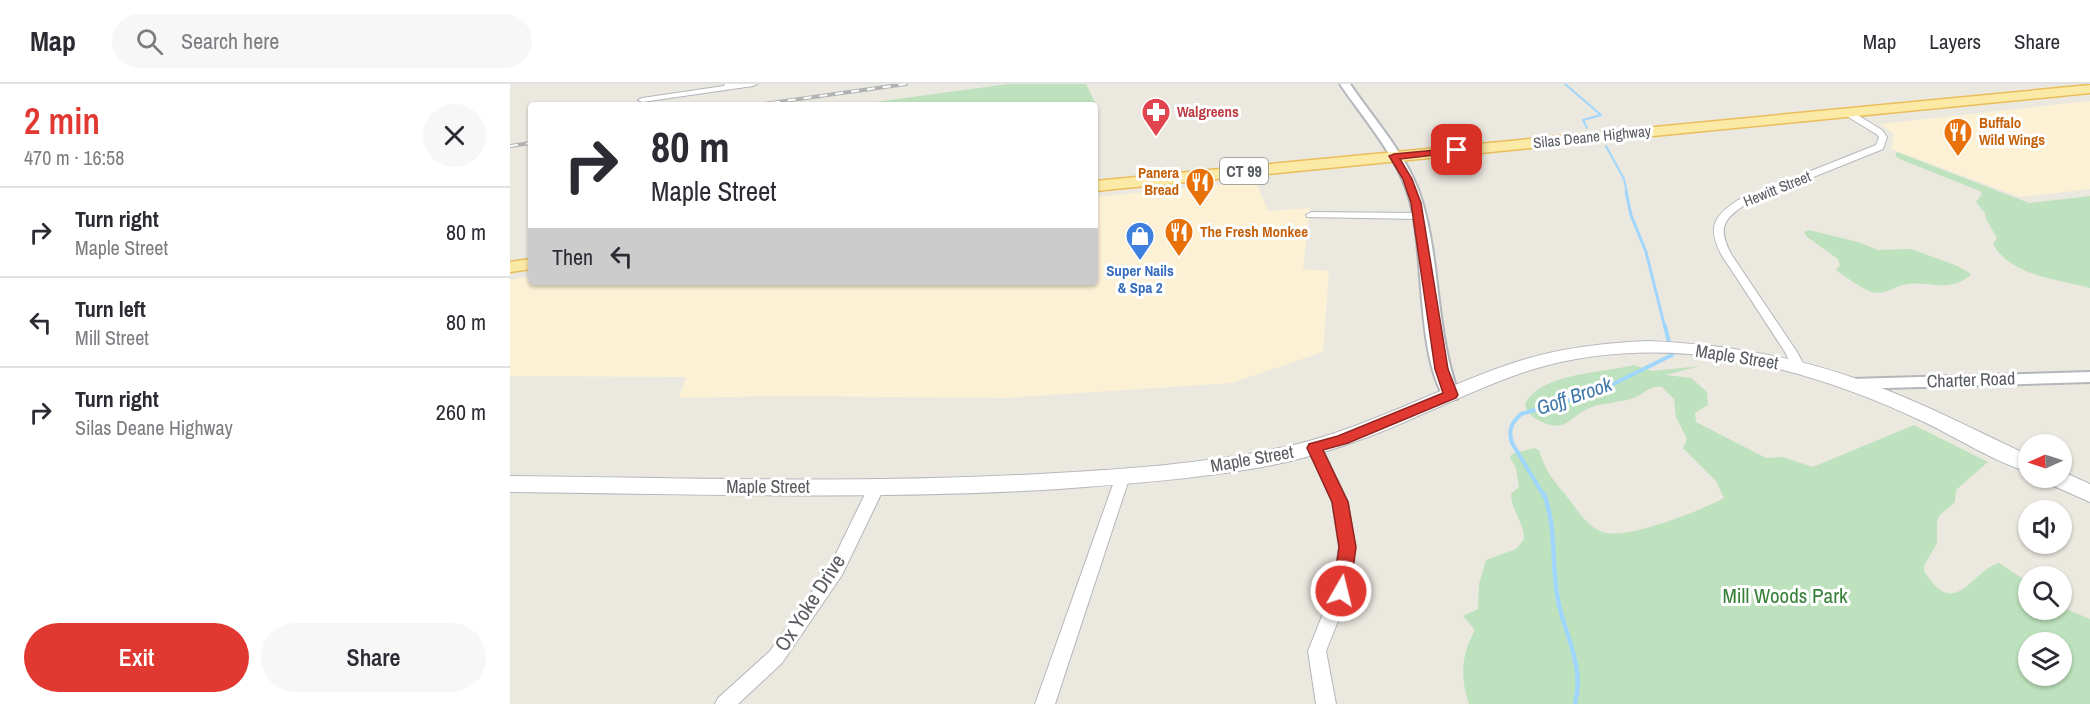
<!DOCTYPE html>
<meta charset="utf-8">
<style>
body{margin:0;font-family:"Archivo Narrow",sans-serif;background:#f7f7f7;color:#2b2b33;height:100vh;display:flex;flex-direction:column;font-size:22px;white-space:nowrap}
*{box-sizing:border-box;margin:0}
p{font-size:20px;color:#7c7c81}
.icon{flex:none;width:33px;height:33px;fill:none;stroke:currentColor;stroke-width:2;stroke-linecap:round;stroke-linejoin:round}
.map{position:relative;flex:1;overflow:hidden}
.drawer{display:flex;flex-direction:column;background:#fff;width:510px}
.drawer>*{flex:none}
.hud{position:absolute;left:18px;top:18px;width:570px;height:183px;border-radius:6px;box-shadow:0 2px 4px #0004;background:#fff;color:#2b2b33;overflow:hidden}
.needle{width:39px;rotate:267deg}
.controls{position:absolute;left:1508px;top:350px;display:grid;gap:12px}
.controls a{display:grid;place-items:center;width:54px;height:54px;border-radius:50%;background:#fff;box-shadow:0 2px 4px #0004;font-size:30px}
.pin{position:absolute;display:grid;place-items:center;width:51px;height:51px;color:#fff;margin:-26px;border-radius:12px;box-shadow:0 3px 9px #0006}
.me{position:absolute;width:66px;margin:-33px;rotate:8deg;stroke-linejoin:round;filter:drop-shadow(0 0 4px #0008)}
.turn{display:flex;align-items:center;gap:21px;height:126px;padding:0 24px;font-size:27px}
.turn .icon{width:78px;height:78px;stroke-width:2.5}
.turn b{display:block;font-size:42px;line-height:51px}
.then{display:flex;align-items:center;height:57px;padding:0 24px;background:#0003;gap:12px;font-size:22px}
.round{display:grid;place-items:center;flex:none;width:63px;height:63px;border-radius:32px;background:#f7f7f7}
.headline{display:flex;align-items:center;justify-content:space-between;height:102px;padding:0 24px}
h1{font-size:36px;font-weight:600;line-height:45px;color:#e13831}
.cta{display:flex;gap:12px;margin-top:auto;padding:12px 24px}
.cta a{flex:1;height:69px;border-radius:36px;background:#e13831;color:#fff;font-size:24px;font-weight:600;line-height:69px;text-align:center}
.cta a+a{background:#f7f7f7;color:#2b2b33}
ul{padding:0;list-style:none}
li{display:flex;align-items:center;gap:18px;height:90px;padding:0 24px;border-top:2px solid #e1e1e2}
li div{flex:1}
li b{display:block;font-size:22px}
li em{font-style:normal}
header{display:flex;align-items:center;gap:36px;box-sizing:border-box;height:84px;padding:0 30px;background:#fff;border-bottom:2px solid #e1e1e2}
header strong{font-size:28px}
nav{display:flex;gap:33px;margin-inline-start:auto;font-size:21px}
.search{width:420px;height:54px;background:#f7f7f7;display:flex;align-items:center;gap:15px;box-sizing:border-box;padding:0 21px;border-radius:33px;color:#7c7c81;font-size:22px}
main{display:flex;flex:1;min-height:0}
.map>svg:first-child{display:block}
</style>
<header>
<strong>Map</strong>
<div class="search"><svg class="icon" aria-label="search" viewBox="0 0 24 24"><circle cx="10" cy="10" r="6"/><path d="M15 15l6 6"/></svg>Search here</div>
<nav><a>Map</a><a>Layers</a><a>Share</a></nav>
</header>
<main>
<section class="drawer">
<div class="headline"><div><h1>2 min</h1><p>470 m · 16:58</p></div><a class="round"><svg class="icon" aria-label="close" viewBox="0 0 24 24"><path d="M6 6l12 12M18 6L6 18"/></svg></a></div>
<ul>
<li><svg class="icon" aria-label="right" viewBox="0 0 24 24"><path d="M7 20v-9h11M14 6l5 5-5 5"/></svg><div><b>Turn right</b><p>Maple Street</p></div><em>80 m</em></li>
<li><svg class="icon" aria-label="left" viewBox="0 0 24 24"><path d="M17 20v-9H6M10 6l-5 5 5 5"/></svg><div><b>Turn left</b><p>Mill Street</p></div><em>80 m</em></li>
<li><svg class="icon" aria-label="right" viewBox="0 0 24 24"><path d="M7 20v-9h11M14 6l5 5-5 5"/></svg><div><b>Turn right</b><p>Silas Deane Highway</p></div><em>260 m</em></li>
</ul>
<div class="cta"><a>Exit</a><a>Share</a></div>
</section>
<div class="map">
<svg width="1580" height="620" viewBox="0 0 1580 620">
<rect width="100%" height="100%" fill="#ebe8e0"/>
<!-- commercial -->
<path fill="#fcf1d5" d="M 1580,17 L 1580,105 L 1510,113 L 1381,65 L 1384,50 L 1370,40 Z
M 746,97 L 758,127 L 800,124 L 793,185 L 819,187 L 813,268 L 722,299 L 495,314 L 269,312 L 169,314 L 176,293 L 0,292 L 0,196 L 21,192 L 21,198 L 585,198 L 585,113 Z"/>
<!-- green -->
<path fill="#bee2bd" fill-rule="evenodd" d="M 498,0 L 576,0 L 588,25 L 585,27 L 585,21 L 549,19 L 503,21 L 343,21 Z
M 1387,68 L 1519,119 L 1580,112 L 1580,204 C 1549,195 1500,192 1483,160 L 1487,154 L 1476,135 L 1475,129 L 1466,118 L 1472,110 L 1470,107 L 1392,76 L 1385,72 Z
M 1299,146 L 1348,158 L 1368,166 L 1401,165 L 1445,181 L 1460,189 L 1460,192 C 1435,210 1417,195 1393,201 C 1382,204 1374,211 1362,208 C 1354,206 1333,191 1326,186 L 1330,181 L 1328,175 L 1297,153 L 1294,148 Z
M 1124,281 L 1142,287 L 1190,282 L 1156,291 L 1181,294 L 1197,308 L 1198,321 L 1185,329 L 1186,338 L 1256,374 L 1272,373 L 1303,383 L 1404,341 L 1478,378 L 1446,406 L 1445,418 L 1429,432 L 1427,438 L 1427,459 L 1414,482 L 1414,487 C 1445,538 1461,487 1489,479 L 1518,498 L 1518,525 L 1551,523 L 1580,535 L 1580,620 L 959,620 C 950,593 951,571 965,546 L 953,532 L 968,525 L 969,500 L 976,476 L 1006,465 L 1014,455 C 1014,438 1001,426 1001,410 L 1009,403 L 1006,384 L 1000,373 L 1002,370 L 1024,364 L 1029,366 C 1035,386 1041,393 1054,409 C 1065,422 1075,441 1092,448 C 1115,457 1192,426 1214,414 L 1206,397 L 1173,364 L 1177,355 L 1166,333 L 1164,315 L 1152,303 C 1139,301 1135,310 1123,314 C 1109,319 1092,319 1079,324 C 1059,333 1056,350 1030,337 C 1022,333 1017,329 1015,321 C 1028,289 1093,289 1124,281 ZM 1518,558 L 1551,558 L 1551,591 L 1518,591 Z"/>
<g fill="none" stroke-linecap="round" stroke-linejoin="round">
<!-- stream-far3 -->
<path stroke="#a0d6fb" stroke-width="2" d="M 1055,0 L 1091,31 L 1073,36 L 1077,44
M 1096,62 L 1114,95 L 1117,109"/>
<!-- stream-far2 -->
<path stroke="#a0d6fb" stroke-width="3" d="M 1116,108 L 1121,131 L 1136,168 L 1155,244"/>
<!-- stream-far1 -->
<path stroke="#a0d6fb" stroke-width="4" d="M 1034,412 L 1002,359 C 998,347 1001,339 1011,330 L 1087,308 L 1162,271 L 1155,242"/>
<!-- stream -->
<path stroke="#a0d6fb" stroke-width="4.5" d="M 1034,410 C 1047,444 1041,481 1048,516 C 1055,552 1075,582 1065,620"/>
<!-- minor casing -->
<g stroke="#b3b6ba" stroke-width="2">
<path id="minor" d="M 215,0 L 247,0 L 243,2 L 132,18 L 128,16 L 132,14 L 214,2 Z
M 1335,27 L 1341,27 L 1372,46 L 1377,53 L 1373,65 L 1236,120 C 1212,136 1208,144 1221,170 L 1287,268 L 1295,283 L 1288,287 L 1283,286 L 1275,268 L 1211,170 C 1197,142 1204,132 1228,116 L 1366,61 L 1369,53 L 1366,50 L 1335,31 Z
M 801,128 L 909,129 L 914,132 L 909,135 L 797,133 L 796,131 Z
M 805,359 L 810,360 L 812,364 L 838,418 L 845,463 L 840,507 L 816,567 L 826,620 L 806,620 L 798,567 L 822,507 L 829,463 L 822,418 L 798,364 L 800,360 Z
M 613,387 L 618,388 L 620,392 L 545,620 L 525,620 L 606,392 L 608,388 Z
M 366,398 L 371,400 L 374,404 L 332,491 L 272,579 L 228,620 L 205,620 L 208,614 L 260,567 L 320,482 L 358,404 L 361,400 Z"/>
</g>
<!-- tertiary casing -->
<g stroke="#b3b6ba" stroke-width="4">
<path id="tertiary" d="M 830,0 L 840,0 C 865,37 899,73 912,117 C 931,181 925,246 949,311 L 947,315 L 935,315 C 906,268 915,173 900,117 C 889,74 855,37 830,0 Z
M 1580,288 L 1580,298 L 1341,305 L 1335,304 L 1333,300 L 1335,296 L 1341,295 Z"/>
</g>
<!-- secondary casing -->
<g stroke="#b4b7bc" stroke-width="2">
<path id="secondary" d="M 1138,257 C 1209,260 1279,271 1347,295 C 1406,315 1462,345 1518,371 L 1518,388 C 1483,377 1446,353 1412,337 C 1338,302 1261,277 1180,270 C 1128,266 1074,270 1024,285 C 984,297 946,316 908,332 C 858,355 806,373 752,383 C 685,395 617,400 549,405 C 366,416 183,410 0,408 L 0,392 C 182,394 365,400 546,389 C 616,385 686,380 755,367 C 844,352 921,306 1006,278 C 1049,264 1093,259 1138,257 Z
M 1551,387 L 1580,400 L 1580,418 L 1537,399 L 1534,393 L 1551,393 Z"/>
</g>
<!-- primary casing -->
<g stroke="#eabd5a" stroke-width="3">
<path id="primary" d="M 1580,1 L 1580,9 L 585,107 L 585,97 Z
M 21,175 L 21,185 L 0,188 L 0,178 Z"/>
</g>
<!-- minor -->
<use href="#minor" fill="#fff" fill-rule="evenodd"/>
<!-- tertiary -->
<use href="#tertiary" fill="#fff" fill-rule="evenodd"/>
<!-- secondary -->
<use href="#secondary" fill="#fff" fill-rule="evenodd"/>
<!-- primary -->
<use href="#primary" fill="#fbeaa5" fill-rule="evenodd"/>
<!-- rail casing -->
<g stroke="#b1b2b2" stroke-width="4">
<path id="rail" d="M 246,21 L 396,0
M 0,62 L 21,59"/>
</g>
<!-- rail -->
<use href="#rail" stroke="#fff" stroke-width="2" stroke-dasharray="8" stroke-linecap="butt"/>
</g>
<!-- route -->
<path fill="#e13831" stroke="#922420" stroke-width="1.5" d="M 947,64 L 950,64 L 950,68 L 890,75 L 902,95 L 911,119 L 938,285 L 948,311 L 946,314 L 838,359 L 813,366 L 838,418 L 846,463 L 840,507 L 837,512 L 831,514 L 825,512 L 823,507 L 829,463 L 822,418 L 797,364 L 799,360 L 828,352 L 933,309 L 925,285 L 901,119 L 893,95 L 879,72 L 884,70 Z"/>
<!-- icons -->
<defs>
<g id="pharmacy-pin" transform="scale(1.5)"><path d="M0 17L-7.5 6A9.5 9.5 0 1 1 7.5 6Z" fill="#e0444e" stroke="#fff"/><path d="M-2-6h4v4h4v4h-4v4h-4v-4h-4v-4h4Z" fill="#fff"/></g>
<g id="restaurant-pin" transform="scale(1.5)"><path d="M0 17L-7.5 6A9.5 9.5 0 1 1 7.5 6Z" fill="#e8710a" stroke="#fff"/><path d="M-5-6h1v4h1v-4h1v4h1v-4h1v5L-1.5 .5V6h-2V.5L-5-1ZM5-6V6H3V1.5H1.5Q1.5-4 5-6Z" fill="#fff"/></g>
<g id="shop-pin" transform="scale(1.5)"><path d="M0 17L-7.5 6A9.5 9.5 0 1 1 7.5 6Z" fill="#3f7fe0" stroke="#fff"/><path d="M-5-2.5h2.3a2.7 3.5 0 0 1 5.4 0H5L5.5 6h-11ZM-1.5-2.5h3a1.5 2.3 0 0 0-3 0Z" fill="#fff"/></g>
</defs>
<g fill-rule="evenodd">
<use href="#pharmacy-pin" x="646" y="28"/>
<use href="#restaurant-pin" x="1448" y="48"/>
<use href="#restaurant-pin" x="690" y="98"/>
<use href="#restaurant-pin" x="669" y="148"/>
<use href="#shop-pin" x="630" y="152"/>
</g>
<g text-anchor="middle" stroke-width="6" stroke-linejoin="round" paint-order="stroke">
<!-- far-health labels -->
<g font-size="15" font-weight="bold" fill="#be3a42" stroke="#fff" text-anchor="start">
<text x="667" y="33">Walgreens</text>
</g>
<!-- far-food labels -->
<g font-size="15" font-weight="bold" fill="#c56008" stroke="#fff" text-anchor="start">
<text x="1469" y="44">Buffalo<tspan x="1469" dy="17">Wild Wings</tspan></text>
<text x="669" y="94" text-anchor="end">Panera<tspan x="669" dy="17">Bread</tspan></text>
<text x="690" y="153">The Fresh Monkee</text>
</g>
<!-- far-street labels -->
<g font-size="15" fill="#595c61" stroke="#fff">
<text transform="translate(1082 53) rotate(-6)" y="5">Silas Deane Highway</text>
<text transform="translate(1267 105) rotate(-22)" y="5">Hewitt Street</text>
</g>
<!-- far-shop labels -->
<g font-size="15" font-weight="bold" fill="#366cbe" stroke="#fff">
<text x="630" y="192">Super Nails<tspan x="630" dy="17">&amp; Spa 2</tspan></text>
</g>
<!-- shield labels -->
<rect fill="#fff" stroke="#8b8d90" stroke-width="1.5" x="710" y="74" width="48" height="26" rx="4.5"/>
<g font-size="16" font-weight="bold" fill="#595c61">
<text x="734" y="93">CT 99</text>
</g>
<!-- street labels -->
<g font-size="18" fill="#595c61" stroke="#fff">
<text transform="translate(1227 273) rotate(9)" y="6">Maple Street</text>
<text transform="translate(1461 296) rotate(-2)" y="6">Charter Road</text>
<text transform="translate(742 375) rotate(-10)" y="6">Maple Street</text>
<text x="258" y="409">Maple Street</text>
</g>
<!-- water labels -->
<g font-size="20" font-style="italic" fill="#4078ab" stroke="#fff">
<text transform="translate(1064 312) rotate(-19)" y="7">Goff Brook</text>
</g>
<!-- near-park labels -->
<g font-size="21" fill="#378138" stroke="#fff">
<text x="1275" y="519">Mill Woods Park</text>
</g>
<!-- near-street labels -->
<g font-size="21" fill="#595c61" stroke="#fff">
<text transform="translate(300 519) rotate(-57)" y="7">Ox Yoke Drive</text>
</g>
</g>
</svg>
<div class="controls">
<a><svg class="needle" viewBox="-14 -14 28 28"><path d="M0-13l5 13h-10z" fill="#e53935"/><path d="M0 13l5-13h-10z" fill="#7c7c81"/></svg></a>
<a><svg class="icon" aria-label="sound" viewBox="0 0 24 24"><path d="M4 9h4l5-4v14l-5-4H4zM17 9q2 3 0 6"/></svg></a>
<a><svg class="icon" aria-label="search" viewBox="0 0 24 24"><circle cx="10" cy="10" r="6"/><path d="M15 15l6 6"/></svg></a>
<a><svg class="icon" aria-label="layers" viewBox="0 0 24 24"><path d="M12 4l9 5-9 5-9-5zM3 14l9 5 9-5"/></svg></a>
</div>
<div class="pin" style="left:947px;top:66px;background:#d93025"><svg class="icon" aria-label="arrive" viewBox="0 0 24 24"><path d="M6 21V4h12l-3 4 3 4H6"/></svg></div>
<svg class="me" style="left:831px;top:507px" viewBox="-20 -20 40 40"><circle r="17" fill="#e13831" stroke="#fff" stroke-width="3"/><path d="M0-11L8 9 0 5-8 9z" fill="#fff"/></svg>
<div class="hud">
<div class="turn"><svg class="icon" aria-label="right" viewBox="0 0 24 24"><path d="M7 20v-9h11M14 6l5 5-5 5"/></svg><div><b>80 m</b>Maple Street</div></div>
<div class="then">Then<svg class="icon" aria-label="left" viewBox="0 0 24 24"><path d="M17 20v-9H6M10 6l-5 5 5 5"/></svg></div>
</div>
</div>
</main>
